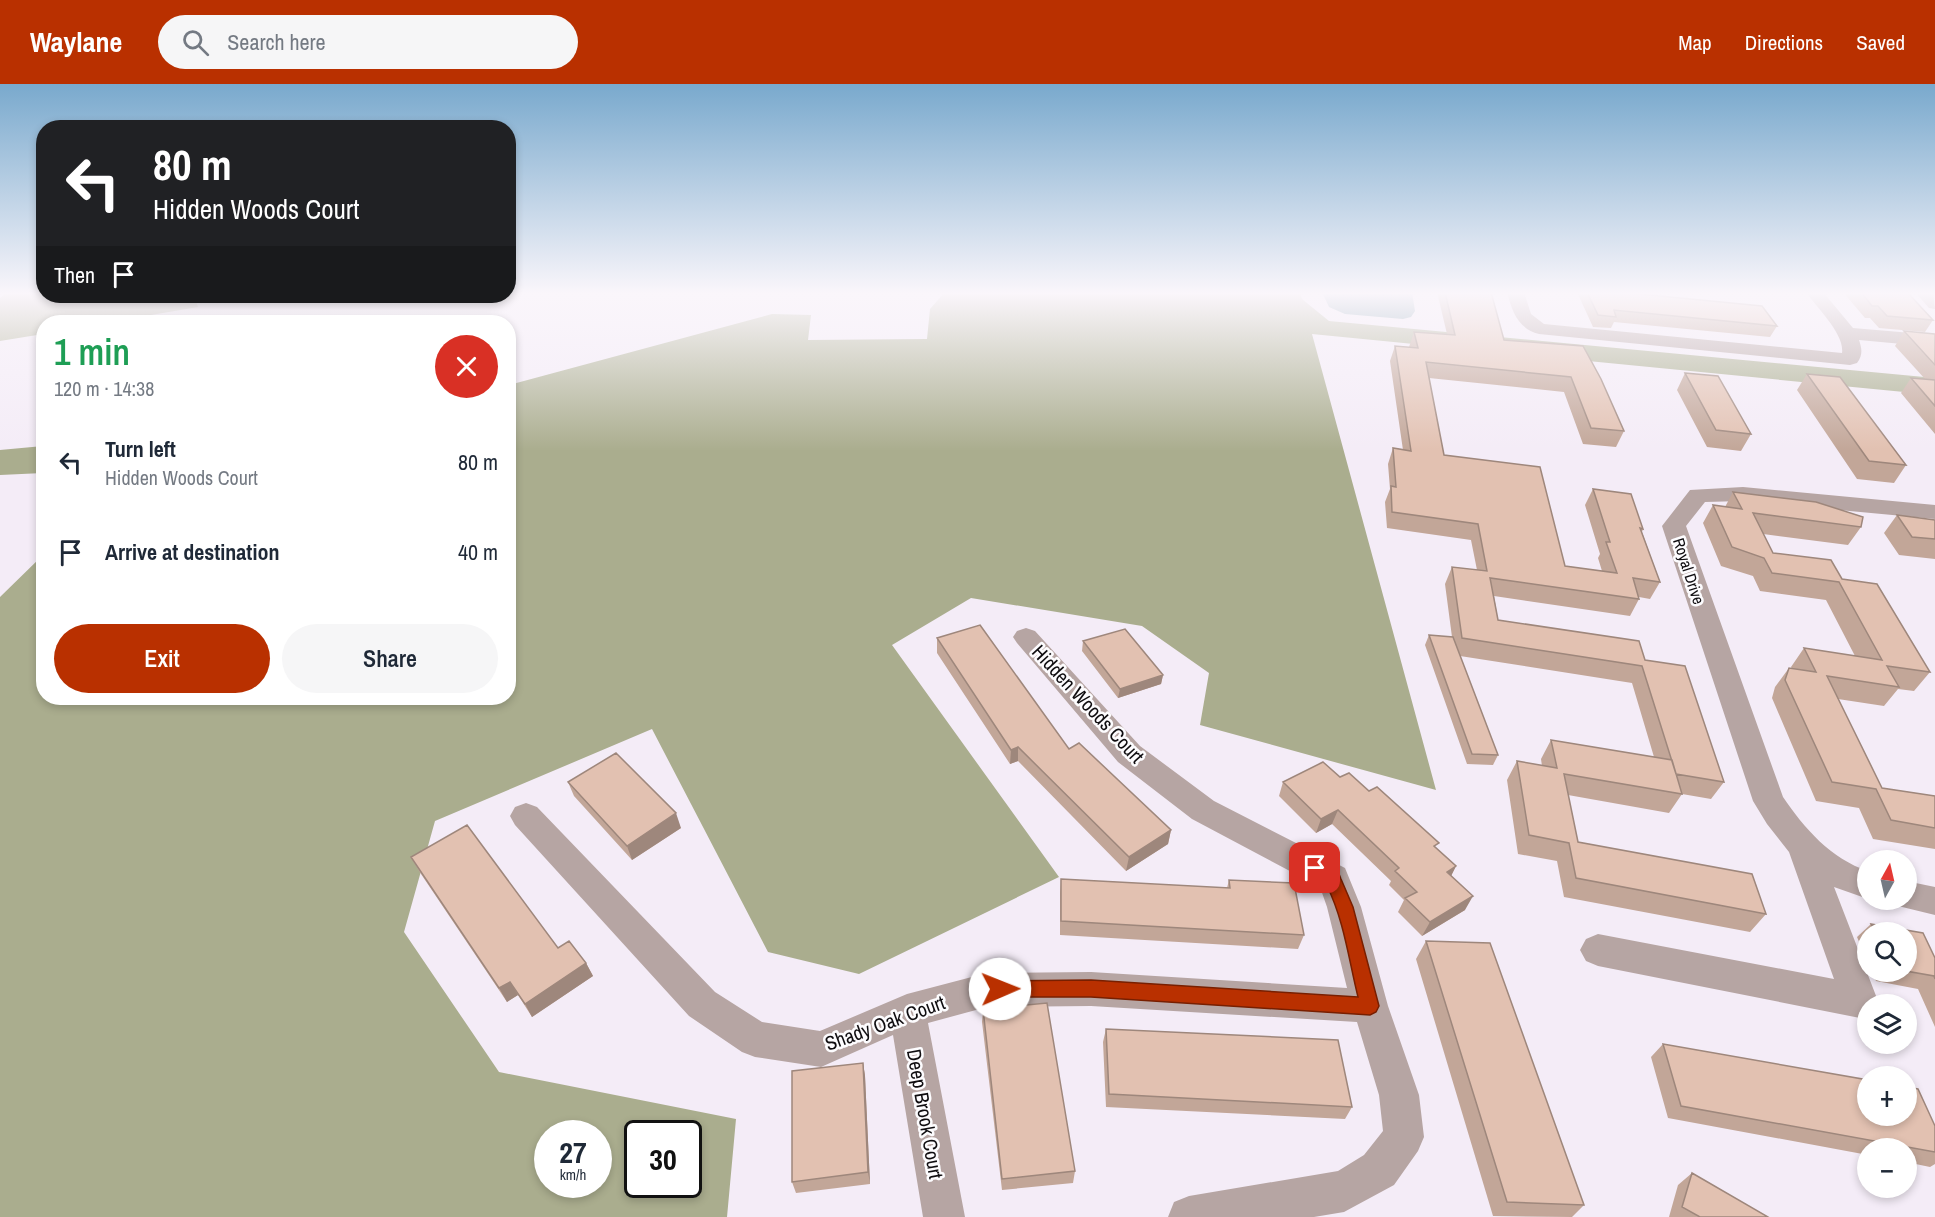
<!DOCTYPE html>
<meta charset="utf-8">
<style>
body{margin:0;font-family:"Archivo Narrow",sans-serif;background:#f6f6f7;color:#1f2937;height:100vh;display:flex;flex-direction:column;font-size:22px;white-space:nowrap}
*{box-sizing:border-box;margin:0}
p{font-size:20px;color:#747a83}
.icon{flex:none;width:33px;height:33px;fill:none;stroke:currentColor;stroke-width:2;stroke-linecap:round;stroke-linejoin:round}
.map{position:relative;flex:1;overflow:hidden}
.details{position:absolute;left:36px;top:231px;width:480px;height:390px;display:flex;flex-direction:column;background:#fff;border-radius:24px;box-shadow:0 3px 9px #0003}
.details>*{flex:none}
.top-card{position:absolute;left:36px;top:36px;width:480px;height:183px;border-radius:24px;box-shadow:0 3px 9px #0003;background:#202124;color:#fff;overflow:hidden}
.needle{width:39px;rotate:8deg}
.controls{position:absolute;left:1857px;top:766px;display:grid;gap:12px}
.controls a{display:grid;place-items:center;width:60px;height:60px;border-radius:50%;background:#fff;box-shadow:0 3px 9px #0003;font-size:30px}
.speed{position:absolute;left:534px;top:1036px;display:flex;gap:12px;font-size:30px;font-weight:700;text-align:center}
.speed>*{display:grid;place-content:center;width:78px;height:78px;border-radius:50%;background:#fff;box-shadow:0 3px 9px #0003;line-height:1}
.speed small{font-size:15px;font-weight:400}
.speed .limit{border:3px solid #111;border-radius:9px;background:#fff;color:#111}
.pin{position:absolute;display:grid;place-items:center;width:51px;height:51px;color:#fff;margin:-26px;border-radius:12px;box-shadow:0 3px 9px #0006}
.me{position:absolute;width:66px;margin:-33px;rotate:89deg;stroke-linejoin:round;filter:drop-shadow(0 0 4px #0008)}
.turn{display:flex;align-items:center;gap:21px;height:126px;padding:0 18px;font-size:27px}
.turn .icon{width:78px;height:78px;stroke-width:2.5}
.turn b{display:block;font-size:42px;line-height:51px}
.then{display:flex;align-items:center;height:57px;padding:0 18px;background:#0003;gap:12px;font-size:22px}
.round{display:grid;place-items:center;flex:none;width:63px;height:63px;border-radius:32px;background:#f6f6f7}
.overview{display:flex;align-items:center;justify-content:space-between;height:102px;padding:0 18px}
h1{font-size:36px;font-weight:600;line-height:45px;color:#1e9e55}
.action{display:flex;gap:12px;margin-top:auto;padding:12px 18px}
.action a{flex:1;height:69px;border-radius:36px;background:#b93000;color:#fff;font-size:24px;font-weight:600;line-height:69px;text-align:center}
.action a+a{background:#f6f6f7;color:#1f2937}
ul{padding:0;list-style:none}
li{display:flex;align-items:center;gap:18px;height:90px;padding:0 18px}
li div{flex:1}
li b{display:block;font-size:22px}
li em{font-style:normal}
header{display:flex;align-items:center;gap:36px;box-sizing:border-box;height:84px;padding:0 30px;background:#b93000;color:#fff}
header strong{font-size:28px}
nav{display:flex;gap:33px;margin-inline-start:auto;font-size:21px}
.search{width:420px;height:54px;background:#f6f6f7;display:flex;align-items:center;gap:15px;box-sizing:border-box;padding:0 21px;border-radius:33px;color:#747a83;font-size:22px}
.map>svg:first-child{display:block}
</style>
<header>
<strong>Waylane</strong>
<div class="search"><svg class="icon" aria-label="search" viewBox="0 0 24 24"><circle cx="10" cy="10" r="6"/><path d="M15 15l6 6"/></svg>Search here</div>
<nav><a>Map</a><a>Directions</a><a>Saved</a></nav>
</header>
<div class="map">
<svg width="1935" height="1133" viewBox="0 0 1935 1133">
<rect width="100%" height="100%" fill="#f4ecf7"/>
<!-- forest -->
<path fill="#aaad8e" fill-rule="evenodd" d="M 7,208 L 43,208 L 44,212 L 194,212 L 198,223 L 110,238 L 44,238 L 43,250 L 0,257 L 0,214 Z
M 945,208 L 1300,208 L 1302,215 L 1329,237 L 1935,294 L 1935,311 L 1312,250 L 1436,706 L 1200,641 L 1209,589 L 1142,542 L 971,514 L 892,561 L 1059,793 L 859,890 L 768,868 L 652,645 L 435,737 L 404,848 L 499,988 L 736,1035 L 727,1133 L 0,1133 L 0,513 L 43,471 L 44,614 L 508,614 L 509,301 L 772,230 L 811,231 L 808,256 L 927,255 L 930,225 ZM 548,1050 L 598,1050 L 598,1101 L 548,1101 ZM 638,1050 L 688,1050 L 688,1101 L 638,1101 Z
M 43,362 L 43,389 L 0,391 L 0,366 Z"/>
<!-- water -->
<path fill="#7498a5" d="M 1322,208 L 1412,208 L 1415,227 L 1411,233 L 1403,235 L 1345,230 L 1329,223 Z"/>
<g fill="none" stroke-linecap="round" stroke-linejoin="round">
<!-- minor -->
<path fill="#b6a5a3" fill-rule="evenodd" d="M 1507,208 L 1524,208 L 1531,230 L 1544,240 L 1842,269 C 1845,250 1816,223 1806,208 L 1823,208 L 1853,244 L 1935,251 L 1935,263 L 1859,256 C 1862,265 1863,271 1857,279 L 1850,281 L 1539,250 C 1518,245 1512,227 1507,208 Z
M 1915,208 L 1933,208 L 1935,225 L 1929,224 Z
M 1743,403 L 1935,421 L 1935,435 L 1743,417 L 1705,418 L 1686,442 L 1783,713 C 1804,744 1831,775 1868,787 L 1868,815 L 1834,803 L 1878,917 L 1876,921 L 1868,921 L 1868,931 L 1860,934 L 1598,882 L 1586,877 L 1580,866 L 1586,855 L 1598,850 L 1834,895 L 1789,768 L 1767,740 L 1753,717 L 1662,442 L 1690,406 Z
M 1026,544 L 1035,547 L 1140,662 L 1214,717 L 1345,784 L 1361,823 L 1388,922 L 1419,1011 L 1424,1053 L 1418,1067 L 1394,1101 L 1344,1128 L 1314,1133 L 1168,1133 L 1174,1118 L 1189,1112 L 1338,1087 L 1364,1071 L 1383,1047 L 1379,1011 L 1357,938 L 1091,922 L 987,923 L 928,939 L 965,1133 L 923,1133 L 893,951 L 821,983 L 755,973 L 742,968 L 689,932 L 515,741 L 510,732 L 515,723 L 526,719 L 537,723 L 715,908 L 762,938 L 820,947 L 907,910 L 987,889 L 1091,888 L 1347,904 L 1327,823 L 1320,803 L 1192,735 L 1118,678 L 1017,559 L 1013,553 L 1017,547 Z
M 1906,797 L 1935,803 L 1935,831 L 1894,821 L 1892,816 L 1906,816 Z"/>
</g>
<!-- wall -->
<path fill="#c2a698" d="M 1437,208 L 1491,208 L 1504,256 L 1583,262 L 1624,347 L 1616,363 L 1583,360 L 1564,308 L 1429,294 L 1444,371 L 1565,482 L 1602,487 L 1598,474 L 1600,470 L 1585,421 L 1593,405 L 1643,445 L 1642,448 L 1660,498 L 1650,515 L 1639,513 L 1639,515 L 1630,532 L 1494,512 L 1498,536 L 1645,576 L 1724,698 L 1711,715 L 1682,710 L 1669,729 L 1568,711 L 1578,758 L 1766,830 L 1750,848 L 1564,813 L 1557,777 L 1518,770 L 1507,696 L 1517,677 L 1542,682 L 1541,675 L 1551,656 L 1654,673 L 1632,599 L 1460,572 L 1498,671 L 1493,681 L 1467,680 L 1425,561 L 1429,551 L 1452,553 L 1445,500 L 1452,483 L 1477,486 L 1471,456 L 1387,444 L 1385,418 L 1390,405 L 1388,380 L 1393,364 L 1403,366 L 1390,277 L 1395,262 L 1409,263 L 1414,248 L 1447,250 Z
M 1577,208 L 1619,208 L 1777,242 L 1770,253 L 1614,238 L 1611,244 L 1593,243 Z
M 1843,208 L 1907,208 L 1933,236 L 1925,248 L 1879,244 L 1870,234 L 1865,234 Z
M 1904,247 L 1935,250 L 1935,350 L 1901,309 L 1911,294 L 1925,295 L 1895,262 Z
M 1685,289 L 1751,350 L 1741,367 L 1707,363 L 1677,306 Z
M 1807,290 L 1906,381 L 1894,399 L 1857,395 L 1797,306 Z
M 1733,408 L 1861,443 L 1848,461 L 1763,450 L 1773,469 L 1842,495 L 1930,588 L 1914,607 L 1898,605 L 1884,622 L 1838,615 L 1882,704 L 1935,712 L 1935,765 L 1873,755 L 1859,724 L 1816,717 L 1772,614 L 1775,603 L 1789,584 L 1792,585 L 1791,583 L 1804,564 L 1855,572 L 1826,516 L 1760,507 L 1753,492 L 1721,482 L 1703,439 L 1713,421 L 1725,423 Z
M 1897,431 L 1935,436 L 1935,475 L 1899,471 L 1884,449 Z
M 937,554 L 1069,665 L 1171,746 L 1168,760 L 1126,787 L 1018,677 L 1010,680 L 937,569 Z
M 1083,557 L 1163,591 L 1161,600 L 1118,614 L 1082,567 Z
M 1340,693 L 1369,707 L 1436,764 L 1456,782 L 1451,792 L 1465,826 L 1422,852 L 1398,828 L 1404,816 L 1389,801 L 1391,797 L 1332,740 L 1316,749 L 1279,712 L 1283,698 Z
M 568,698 L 681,744 L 632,776 L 574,712 Z
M 411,773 L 558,864 L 586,879 L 593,892 L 532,933 L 518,911 L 507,918 L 419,787 Z
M 1061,795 L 1227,804 L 1229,796 L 1304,851 L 1298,865 L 1060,851 L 1060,809 Z
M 1871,840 L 1876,849 L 1868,849 L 1868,878 L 1857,853 Z
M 1906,849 L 1935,874 L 1935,943 L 1918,905 L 1876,897 L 1872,888 L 1906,888 Z
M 1426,857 L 1584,1121 L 1572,1133 L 1493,1132 L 1416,875 Z
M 983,925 L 1075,1087 L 1073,1099 L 1002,1106 L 982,938 Z
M 1106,945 L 1352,1023 L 1345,1035 L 1106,1023 L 1103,958 Z
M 1663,960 L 1935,1042 L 1935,1080 L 1930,1083 L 1906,1078 L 1906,1065 L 1868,1065 L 1868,1071 L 1668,1034 L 1651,973 Z
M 863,979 L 865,992 L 870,1100 L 796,1109 L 792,1098 Z
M 1692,1089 L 1768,1133 L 1669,1133 L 1678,1101 Z"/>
<!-- shaded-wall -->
<path fill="#9e877c" d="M 1163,591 L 1161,600 L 1118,614 L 1120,605 Z
M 1018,663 L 1018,677 L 1010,680 L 1011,666 Z
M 1338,726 L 1332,740 L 1316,749 L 1321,735 Z
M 676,729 L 681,744 L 632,776 L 627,762 Z
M 1171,746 L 1168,760 L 1126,787 L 1129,773 Z
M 1456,782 L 1449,796 L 1447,788 Z
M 1473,812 L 1465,826 L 1422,852 L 1430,838 Z
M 586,879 L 593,892 L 532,933 L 525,920 Z
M 510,898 L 518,911 L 507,918 L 499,904 Z
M 863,979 L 865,992 L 870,1100 L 868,1088 Z"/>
<!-- building -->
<path fill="#e2c1b1" stroke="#9e877c" stroke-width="1.5" d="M 1445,208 L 1491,208 L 1504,256 L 1583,262 L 1601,295 L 1624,347 L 1591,344 L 1571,293 L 1426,278 L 1444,371 L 1540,383 L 1565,482 L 1617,489 L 1606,458 L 1610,458 L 1593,405 L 1631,410 L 1643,445 L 1640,444 L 1660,498 L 1633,494 L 1639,515 L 1490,494 L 1498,536 L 1639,557 L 1645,576 L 1685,582 L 1724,698 L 1676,690 L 1642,582 L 1462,554 L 1452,483 L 1487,487 L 1478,440 L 1392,428 L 1391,402 L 1396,403 L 1393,364 L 1411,367 L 1395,262 L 1418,264 L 1414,248 L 1455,251 Z
M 1587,208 L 1619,208 L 1762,222 L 1777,242 L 1614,226 L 1616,233 L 1598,231 Z
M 1861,208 L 1907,208 L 1933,236 L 1887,232 L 1878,222 L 1872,222 Z
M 1904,247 L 1935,250 L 1935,281 Z
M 1685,289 L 1718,292 L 1751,350 L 1716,346 Z
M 1807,290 L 1840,293 L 1906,381 L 1869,377 Z
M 1911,294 L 1935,296 L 1935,322 Z
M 1733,408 L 1816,418 L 1863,433 L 1861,443 L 1753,429 L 1773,469 L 1831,476 L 1842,495 L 1877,500 L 1930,588 L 1887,582 L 1899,603 L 1827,592 L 1882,704 L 1935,712 L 1935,744 L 1891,736 L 1876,705 L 1832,698 L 1785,596 L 1789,584 L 1816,588 L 1804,564 L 1882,576 L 1839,498 L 1772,489 L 1764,474 L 1732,463 L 1713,421 L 1742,425 Z
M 1897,431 L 1935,436 L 1935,455 L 1912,453 Z
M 980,541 L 1069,665 L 1079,659 L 1171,746 L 1129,773 L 1018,663 L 1011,666 L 937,554 Z
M 1125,545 L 1163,591 L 1120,605 L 1083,557 Z
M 1429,551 L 1453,553 L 1498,671 L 1472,670 Z
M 1551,656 L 1672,676 L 1682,710 L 1564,690 L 1578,758 L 1752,790 L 1766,830 L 1576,794 L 1569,759 L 1529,751 L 1517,677 L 1557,684 Z
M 616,669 L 676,729 L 627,762 L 568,698 Z
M 1323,678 L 1340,693 L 1349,689 L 1369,707 L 1377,703 L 1439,759 L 1434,762 L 1456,782 L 1447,788 L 1473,812 L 1430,838 L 1405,814 L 1417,808 L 1395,787 L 1399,784 L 1338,726 L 1321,735 L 1283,698 Z
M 467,741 L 558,864 L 569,857 L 586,879 L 525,920 L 510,898 L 499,904 L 411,773 Z
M 1061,795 L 1230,804 L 1229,796 L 1294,799 L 1304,851 L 1061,837 Z
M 1871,840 L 1923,849 L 1935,874 L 1935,895 L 1934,892 L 1906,887 L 1906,849 L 1876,849 Z
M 1426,857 L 1490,859 L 1584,1121 L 1507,1118 Z
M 1047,919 L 1075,1087 L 1002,1095 L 983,925 Z
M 1106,945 L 1338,956 L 1352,1023 L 1109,1010 Z
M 1663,960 L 1868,996 L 1868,1032 L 1906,1032 L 1906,1003 L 1918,1005 L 1935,1042 L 1935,1068 L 1681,1022 Z
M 863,979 L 868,1088 L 792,1098 L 792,987 Z
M 1692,1089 L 1768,1133 L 1700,1133 L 1682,1123 Z"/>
<!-- sky -->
<linearGradient id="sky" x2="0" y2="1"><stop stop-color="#79a9cd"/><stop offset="0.57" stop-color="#faf6fb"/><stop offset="1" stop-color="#faf6fb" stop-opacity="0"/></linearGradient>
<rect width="1935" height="367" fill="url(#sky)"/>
<!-- route -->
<path fill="#b93000" stroke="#781f00" stroke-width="1.5" d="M 1315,777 L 1339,790 L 1341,795 L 1353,823 L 1379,922 L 1376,928 L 1370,931 L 1091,913 L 1000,913 L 994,911 L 991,905 L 994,899 L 1000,897 L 1091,896 L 1358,913 C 1349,877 1344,836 1327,802 C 1323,794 1311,793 1307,784 L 1309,779 Z"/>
<g text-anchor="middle" stroke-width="5" stroke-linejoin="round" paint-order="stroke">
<!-- street labels -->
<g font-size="16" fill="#0f0d10" stroke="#fdfcfe">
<text transform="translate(1689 487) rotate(72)" y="6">Royal Drive</text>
</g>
<!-- near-street labels -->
<g font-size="20" fill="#0f0d10" stroke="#fdfcfe">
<text transform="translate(1088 620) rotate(47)" y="7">Hidden Woods Court</text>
<text transform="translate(885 939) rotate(-20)" y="7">Shady Oak Court</text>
<text transform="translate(925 1030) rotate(80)" y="7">Deep Brook Court</text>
</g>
</g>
</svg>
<div class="controls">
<a><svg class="needle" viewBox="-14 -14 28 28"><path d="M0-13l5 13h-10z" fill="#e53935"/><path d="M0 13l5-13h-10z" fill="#747a83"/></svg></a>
<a><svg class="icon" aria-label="search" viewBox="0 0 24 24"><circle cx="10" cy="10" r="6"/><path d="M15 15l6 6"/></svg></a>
<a><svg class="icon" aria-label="layers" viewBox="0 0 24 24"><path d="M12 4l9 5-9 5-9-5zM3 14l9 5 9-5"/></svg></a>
<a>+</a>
<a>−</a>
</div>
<div class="speed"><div>27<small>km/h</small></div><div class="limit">30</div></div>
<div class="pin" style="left:1315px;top:784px;background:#d93025"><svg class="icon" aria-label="arrive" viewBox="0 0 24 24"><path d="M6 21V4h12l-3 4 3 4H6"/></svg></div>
<svg class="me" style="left:1000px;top:905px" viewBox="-20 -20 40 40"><circle r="19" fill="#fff"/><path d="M0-13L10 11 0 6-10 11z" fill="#b93000"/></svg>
<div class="top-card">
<div class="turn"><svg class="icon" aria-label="left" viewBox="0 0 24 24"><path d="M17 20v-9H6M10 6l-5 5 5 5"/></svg><div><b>80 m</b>Hidden Woods Court</div></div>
<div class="then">Then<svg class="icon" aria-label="arrive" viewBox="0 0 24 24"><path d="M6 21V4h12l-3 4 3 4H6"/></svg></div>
</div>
<section class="details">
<div class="overview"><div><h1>1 min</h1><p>120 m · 14:38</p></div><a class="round" style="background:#d93025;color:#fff"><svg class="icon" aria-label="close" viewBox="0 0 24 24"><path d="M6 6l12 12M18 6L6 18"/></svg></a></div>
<ul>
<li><svg class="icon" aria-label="left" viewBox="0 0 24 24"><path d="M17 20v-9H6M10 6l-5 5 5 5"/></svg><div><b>Turn left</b><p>Hidden Woods Court</p></div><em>80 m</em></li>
<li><svg class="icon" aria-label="arrive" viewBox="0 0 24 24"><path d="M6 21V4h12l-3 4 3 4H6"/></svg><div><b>Arrive at destination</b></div><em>40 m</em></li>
</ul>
<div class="action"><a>Exit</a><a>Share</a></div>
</section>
</div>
